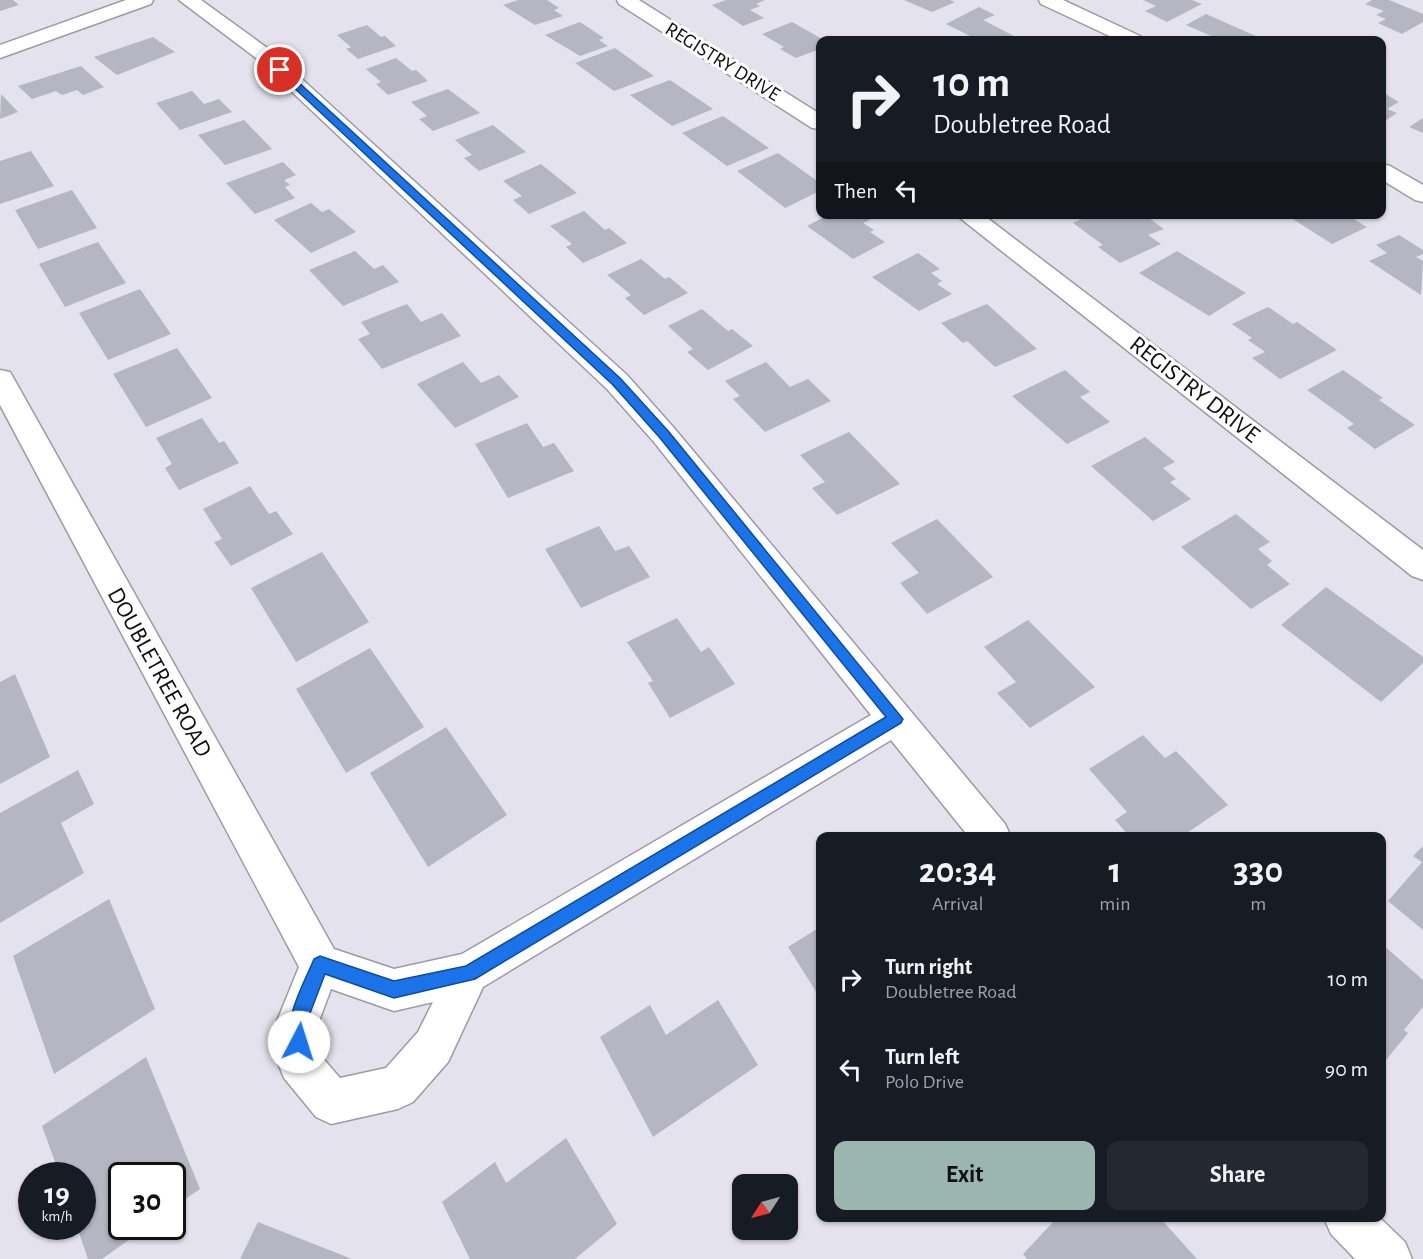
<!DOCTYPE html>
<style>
body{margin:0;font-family:"Alegreya Sans",sans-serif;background:#242831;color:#f1f3f6;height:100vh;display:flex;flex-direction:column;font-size:22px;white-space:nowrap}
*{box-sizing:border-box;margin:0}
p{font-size:20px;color:#9ea1a6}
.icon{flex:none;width:33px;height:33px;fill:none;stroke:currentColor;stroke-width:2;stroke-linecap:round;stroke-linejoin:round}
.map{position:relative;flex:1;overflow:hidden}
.drawer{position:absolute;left:816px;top:832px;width:570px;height:390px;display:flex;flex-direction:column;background:#171b24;border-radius:12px;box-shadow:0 2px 4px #0004}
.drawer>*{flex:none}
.top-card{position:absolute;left:816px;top:36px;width:570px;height:183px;border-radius:12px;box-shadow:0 2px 4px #0004;background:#171b24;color:#f1f3f6;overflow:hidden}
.needle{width:39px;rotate:234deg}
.controls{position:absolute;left:732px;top:1174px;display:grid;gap:12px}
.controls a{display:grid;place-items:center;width:66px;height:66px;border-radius:12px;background:#171b24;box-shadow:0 2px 4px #0004;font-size:30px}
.speed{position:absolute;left:18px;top:1162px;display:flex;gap:12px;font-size:30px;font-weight:700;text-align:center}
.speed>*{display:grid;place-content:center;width:78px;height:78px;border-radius:50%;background:#171b24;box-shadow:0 2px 4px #0004;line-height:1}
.speed small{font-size:15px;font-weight:400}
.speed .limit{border:3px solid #111;border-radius:9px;background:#fff;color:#111}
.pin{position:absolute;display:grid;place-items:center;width:51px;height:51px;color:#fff;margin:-26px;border:3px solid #fff;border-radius:50%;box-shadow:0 2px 6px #0007}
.me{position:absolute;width:66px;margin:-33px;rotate:5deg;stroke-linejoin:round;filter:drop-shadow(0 0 4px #0008)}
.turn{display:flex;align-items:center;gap:21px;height:126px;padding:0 18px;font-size:27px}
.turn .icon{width:78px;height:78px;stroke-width:2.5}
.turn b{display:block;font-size:42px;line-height:51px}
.then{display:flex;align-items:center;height:57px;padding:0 18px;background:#0003;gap:12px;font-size:22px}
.eta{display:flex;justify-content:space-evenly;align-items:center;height:102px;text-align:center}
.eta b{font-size:36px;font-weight:600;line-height:42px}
.button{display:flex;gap:12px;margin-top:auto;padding:12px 18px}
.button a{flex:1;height:69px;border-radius:12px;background:#9ab6af;color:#111;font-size:24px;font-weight:600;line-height:69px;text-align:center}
.button a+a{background:#242831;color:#f1f3f6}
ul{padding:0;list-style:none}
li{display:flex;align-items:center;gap:18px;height:90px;padding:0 18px}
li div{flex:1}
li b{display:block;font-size:22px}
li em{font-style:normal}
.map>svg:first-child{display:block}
</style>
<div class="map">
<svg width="1423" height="1259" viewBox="0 0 1423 1259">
<rect width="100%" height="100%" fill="#e4e2ed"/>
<!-- building -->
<path fill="#b5b6c1" d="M 0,0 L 13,0 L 19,5 L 0,11 Z
M 518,0 L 547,0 L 559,8 L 554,10 L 563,16 L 535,25 L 503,5 Z
M 726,0 L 765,0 L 756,4 L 760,6 L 750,10 L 764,18 L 743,26 L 712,5 Z
M 904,0 L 950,0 L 955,2 L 932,12 Z
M 1143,0 L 1192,0 L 1202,4 L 1167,22 L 1145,11 L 1156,6 Z
M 1372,0 L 1389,0 L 1423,14 L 1423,22 L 1402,34 L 1378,23 L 1386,19 L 1376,15 L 1384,11 L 1365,4 Z
M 979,7 L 995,15 L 983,20 L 1014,36 L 1003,40 L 978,40 L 946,24 Z
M 1206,14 L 1258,37 L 1252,40 L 1215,40 L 1218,39 L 1186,25 Z
M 580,22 L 604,38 L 599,40 L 608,46 L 580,56 L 545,35 Z
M 792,22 L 824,40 L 820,40 L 820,49 L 796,58 L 780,49 L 784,47 L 762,34 Z
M 367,25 L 381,37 L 385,36 L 396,46 L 358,59 L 346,49 L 351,47 L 337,35 Z
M 153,37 L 175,52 L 117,75 L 94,57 Z
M 615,48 L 654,76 L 614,91 L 575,63 Z
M 396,58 L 412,71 L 416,70 L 428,81 L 388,95 L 376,84 L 381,82 L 366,69 Z
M 81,66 L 104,87 L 83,95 L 77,90 L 62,95 L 56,91 L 32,99 L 18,86 Z
M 670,80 L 713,109 L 672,126 L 630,95 Z
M 448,89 L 480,113 L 433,131 L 419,119 L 427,116 L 411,102 Z
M 192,91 L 204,104 L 219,99 L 232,112 L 180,130 L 156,103 Z
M 1382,92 L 1399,102 L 1387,109 L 1397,113 L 1382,123 Z
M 1,94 L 18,112 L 0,119 Z
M 723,116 L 769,148 L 727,166 L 682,133 Z
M 1423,118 L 1423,133 L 1409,127 Z
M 244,120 L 272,149 L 225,165 L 198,135 Z
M 493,125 L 526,152 L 479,171 L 464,158 L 472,155 L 455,140 Z
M 31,151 L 54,186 L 0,204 L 0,161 Z
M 778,153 L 820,183 L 820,191 L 785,208 L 737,171 Z
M 283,162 L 296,175 L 284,180 L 290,185 L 285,187 L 295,198 L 255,214 L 226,183 Z
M 541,164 L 577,193 L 529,214 L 513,200 L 522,196 L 503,181 Z
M 72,190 L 97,228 L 38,249 L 15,210 Z
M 311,203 L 322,212 L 329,209 L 356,232 L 311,253 L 274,220 Z
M 584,211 L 605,230 L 609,228 L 627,243 L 583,263 L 566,247 L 572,244 L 550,226 Z
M 830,214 L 867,214 L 873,218 L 863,223 L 874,230 L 870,232 L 885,242 L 853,259 L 807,226 Z
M 1093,214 L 1133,214 L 1140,219 L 1146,216 L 1164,229 L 1148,235 L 1161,244 L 1120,263 L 1098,247 L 1103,245 L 1073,223 Z
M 1285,214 L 1354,214 L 1356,216 L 1352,218 L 1367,227 L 1332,244 Z
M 1399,235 L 1423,250 L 1423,254 L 1416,257 L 1423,261 L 1421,295 L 1369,261 L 1387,253 L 1376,245 Z
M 98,242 L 126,283 L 65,307 L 39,264 Z
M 355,251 L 374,269 L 383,265 L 399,282 L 343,306 L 309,270 Z
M 1177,251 L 1246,293 L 1209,316 L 1139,273 Z
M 918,253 L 940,269 L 931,273 L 942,281 L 937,284 L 952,294 L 919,311 L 872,277 Z
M 641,259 L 665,279 L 669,277 L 688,293 L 644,315 L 625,298 L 631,295 L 607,275 Z
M 140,289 L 171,334 L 108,360 L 79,313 Z
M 407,304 L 421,322 L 442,313 L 461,336 L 382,369 L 358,339 L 370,334 L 361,322 Z
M 987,304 L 1037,349 L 995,367 L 967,341 L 963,343 L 941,323 Z
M 1268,307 L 1293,324 L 1297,322 L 1337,350 L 1280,379 L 1252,358 L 1265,352 L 1248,340 L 1252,338 L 1232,324 Z
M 702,309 L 728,331 L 732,329 L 753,346 L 708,370 L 687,352 L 693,349 L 668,326 Z
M 177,348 L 212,398 L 146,427 L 113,374 Z
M 463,362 L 481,383 L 499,375 L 519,397 L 455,428 L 417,384 Z
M 766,362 L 790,387 L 808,379 L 831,401 L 765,432 L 733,399 L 740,396 L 725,381 Z
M 1065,370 L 1090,392 L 1080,397 L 1110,422 L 1067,444 L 1012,396 Z
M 1343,370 L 1383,398 L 1379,400 L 1415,425 L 1375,449 L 1347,428 L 1354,424 L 1307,390 Z
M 202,418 L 219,443 L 224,441 L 239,463 L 179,490 L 165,468 L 172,464 L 156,438 Z
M 527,423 L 543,447 L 554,443 L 574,471 L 508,498 L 475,444 Z
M 849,432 L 900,484 L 837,515 L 812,488 L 825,482 L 800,455 Z
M 1145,437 L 1175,462 L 1163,468 L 1176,479 L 1170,482 L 1191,499 L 1153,521 L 1091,466 Z
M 250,486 L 269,514 L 276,511 L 293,534 L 231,566 L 214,542 L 222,539 L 203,509 Z
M 1236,514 L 1270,542 L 1258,549 L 1272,561 L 1267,565 L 1290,584 L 1251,609 L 1181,547 Z
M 937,519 L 993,577 L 927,614 L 900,583 L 919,573 L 891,543 Z
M 599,526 L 615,551 L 629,546 L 650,577 L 581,608 L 545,549 Z
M 322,552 L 369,622 L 296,662 L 251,588 Z
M 1326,587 L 1423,657 L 1423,663 L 1381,702 L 1281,625 Z
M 677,618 L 701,652 L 709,647 L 735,684 L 670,718 L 648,683 L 653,681 L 627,642 Z
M 1028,620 L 1095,687 L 1030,728 L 997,693 L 1016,682 L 984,647 Z
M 370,648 L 424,727 L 346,773 L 296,689 Z
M 15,674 L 50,757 L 0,784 L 0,682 Z
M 446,727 L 507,815 L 428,867 L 370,773 Z
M 1143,735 L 1165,758 L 1176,751 L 1228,805 L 1181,837 L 1130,837 L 1115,820 L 1127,812 L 1089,769 Z
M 78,770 L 94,804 L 61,823 L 84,873 L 0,923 L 0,813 Z
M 1423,846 L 1423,930 L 1388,901 L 1422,862 L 1413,856 Z
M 109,899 L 155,1009 L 54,1074 L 13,956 Z
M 820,927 L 820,998 L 788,947 Z
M 1382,944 L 1423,980 L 1423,1007 L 1404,1030 L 1408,1033 L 1382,1065 Z
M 718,1000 L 758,1065 L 653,1137 L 600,1037 L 650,1005 L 666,1035 Z
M 146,1057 L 200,1189 L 172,1208 L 172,1176 L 122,1176 L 122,1227 L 147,1227 L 102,1259 L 88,1259 L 77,1227 L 82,1227 L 82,1176 L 60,1176 L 42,1126 Z
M 566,1138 L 617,1224 L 575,1259 L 470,1259 L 442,1202 L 495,1162 L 506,1183 Z
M 1057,1218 L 1160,1218 L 1197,1259 L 1027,1259 L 1023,1254 Z
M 258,1222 L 352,1259 L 240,1259 Z"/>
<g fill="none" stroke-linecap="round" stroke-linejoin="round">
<!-- minor casing -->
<g stroke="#9c9aa5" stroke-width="3">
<path id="minor" d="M 126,0 L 153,0 L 151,4 L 0,58 L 0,45 Z
M 179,0 L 201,0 L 270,50 L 627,375 L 674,428 L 1005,824 L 1011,837 L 969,837 L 891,740 L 483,987 L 448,1062 L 413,1102 L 398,1109 L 331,1124 L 316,1117 L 284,1078 L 278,1063 L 277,1021 L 299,967 L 0,405 L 0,370 L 10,372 L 14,379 L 334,949 L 394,969 L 462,954 L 871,715 L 654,442 L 607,389 L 256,58 ZM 331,989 L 394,1011 L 433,1002 L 418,1032 L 386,1068 L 340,1078 L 320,1055 L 319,1021 Z
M 617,0 L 639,0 L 820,114 L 820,129 L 812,128 L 619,4 Z
M 1039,0 L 1063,0 L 1140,36 L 1143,40 L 1118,40 L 1041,4 Z
M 1382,164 L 1390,166 L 1423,185 L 1423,202 L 1415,200 L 1382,180 Z
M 955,214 L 982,214 L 1423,550 L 1423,580 L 1412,576 Z
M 1324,1218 L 1380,1218 L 1405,1242 L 1412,1259 L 1355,1259 L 1331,1234 Z"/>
</g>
<!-- minor -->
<use href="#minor" fill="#fff" fill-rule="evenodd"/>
</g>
<!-- route -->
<path fill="#1a73e8" stroke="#114b97" stroke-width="1.5" d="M 277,68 L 283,68 L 621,379 L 669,432 L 903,719 L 901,723 L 475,979 L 394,998 L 325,974 L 307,1021 L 308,1042 L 305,1048 L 299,1051 L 293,1048 C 281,1021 304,984 314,959 L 320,956 L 394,981 L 466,966 L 886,717 L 660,438 L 613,385 L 277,72 Z"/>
<g text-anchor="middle" stroke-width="6" stroke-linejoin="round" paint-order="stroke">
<!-- far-street labels -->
<g font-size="20" fill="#100f13" stroke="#fff">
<text transform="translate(723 61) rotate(32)" y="7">REGISTRY DRIVE</text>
</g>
<!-- street labels -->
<g font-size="24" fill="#100f13" stroke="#fff">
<text transform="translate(1195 389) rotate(38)" y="8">REGISTRY DRIVE</text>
<text transform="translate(160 672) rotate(61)" y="8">DOUBLETREE ROAD</text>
</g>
</g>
</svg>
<div class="controls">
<a><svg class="needle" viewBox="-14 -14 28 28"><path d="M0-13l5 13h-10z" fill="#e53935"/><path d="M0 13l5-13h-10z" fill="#9ea1a6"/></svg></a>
</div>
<div class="speed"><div>19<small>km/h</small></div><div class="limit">30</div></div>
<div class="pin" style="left:280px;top:70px;background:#d93025"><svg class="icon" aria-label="arrive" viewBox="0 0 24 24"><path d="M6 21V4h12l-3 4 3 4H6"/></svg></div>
<svg class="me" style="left:299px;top:1042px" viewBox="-20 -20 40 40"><circle r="19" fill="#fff"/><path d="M0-13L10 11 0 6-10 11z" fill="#1a73e8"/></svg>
<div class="top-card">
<div class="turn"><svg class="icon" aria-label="right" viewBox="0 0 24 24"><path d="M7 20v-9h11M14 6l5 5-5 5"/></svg><div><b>10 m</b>Doubletree Road</div></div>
<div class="then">Then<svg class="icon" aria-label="left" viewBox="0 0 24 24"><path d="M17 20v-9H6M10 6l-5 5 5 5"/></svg></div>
</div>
<section class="drawer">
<div class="eta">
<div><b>20:34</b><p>Arrival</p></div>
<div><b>1</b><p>min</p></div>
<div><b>330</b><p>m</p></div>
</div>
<ul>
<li><svg class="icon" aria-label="right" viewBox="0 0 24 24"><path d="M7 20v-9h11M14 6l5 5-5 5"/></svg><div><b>Turn right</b><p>Doubletree Road</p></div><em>10 m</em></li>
<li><svg class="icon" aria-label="left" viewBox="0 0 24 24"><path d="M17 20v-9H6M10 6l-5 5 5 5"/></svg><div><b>Turn left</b><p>Polo Drive</p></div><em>90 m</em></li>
</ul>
<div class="button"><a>Exit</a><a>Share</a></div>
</section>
</div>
